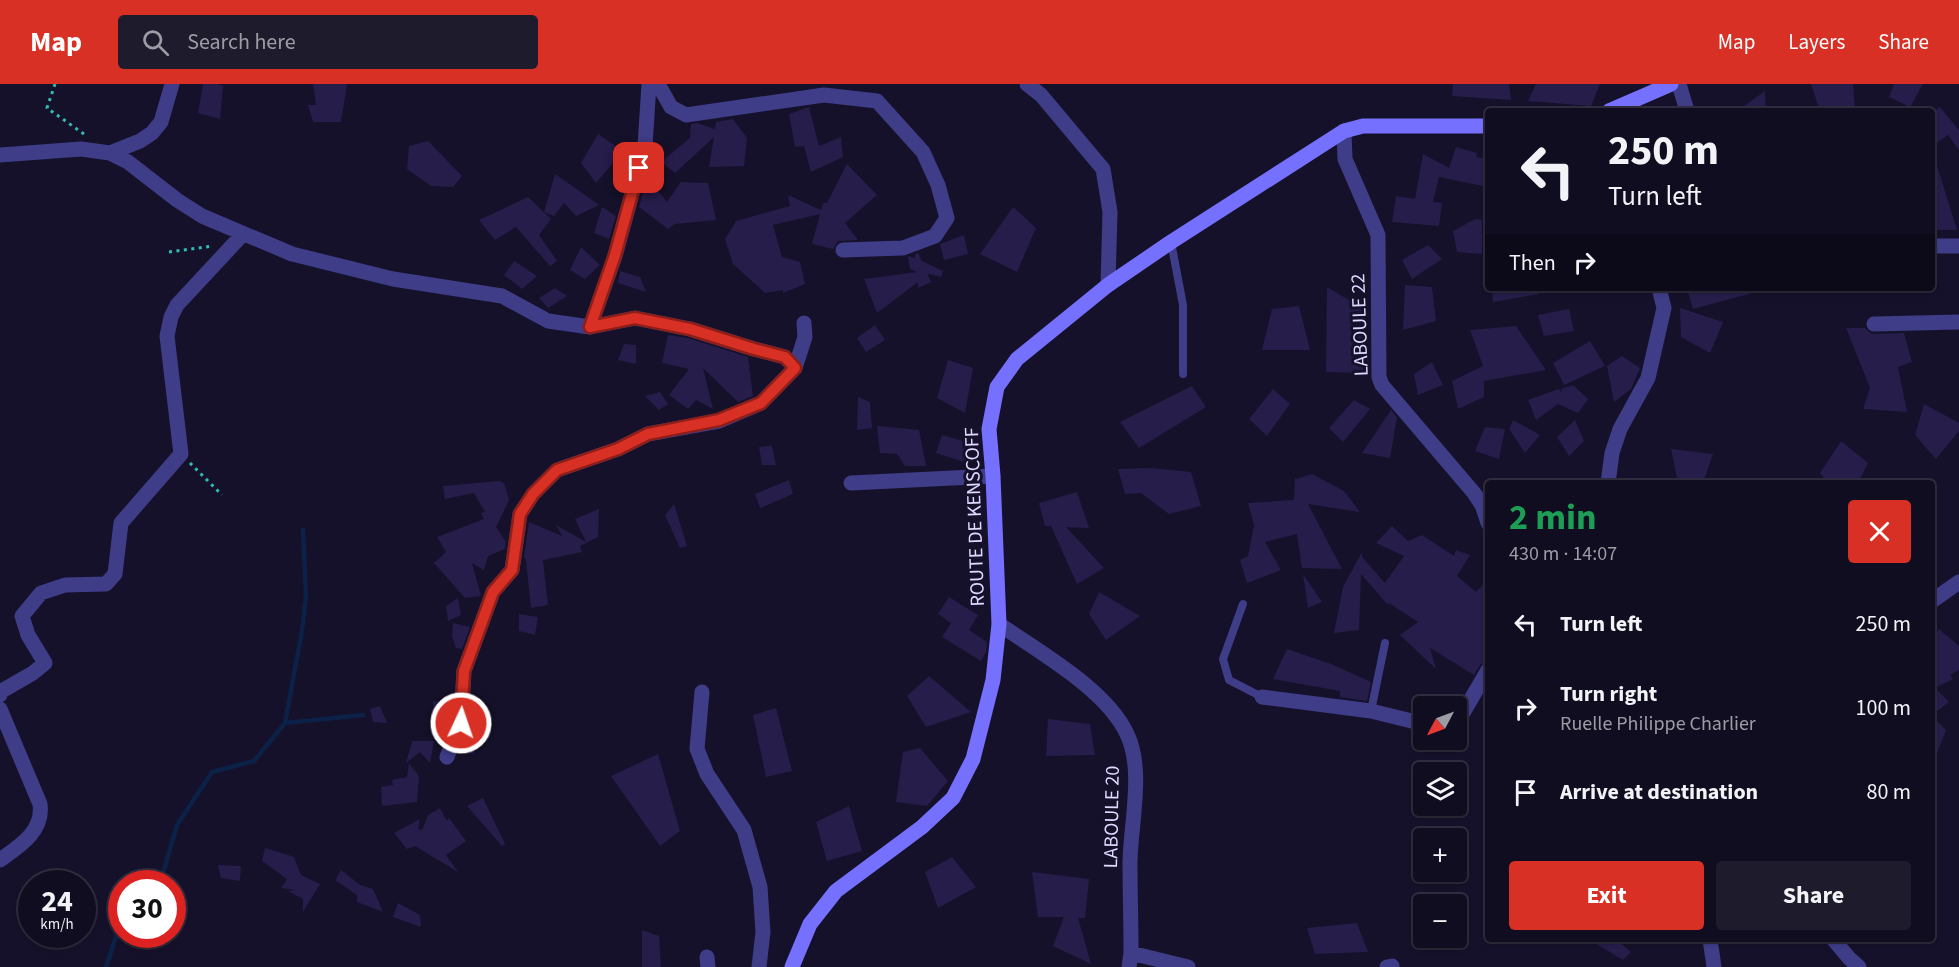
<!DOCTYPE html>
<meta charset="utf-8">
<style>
body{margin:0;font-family:"Source Sans 3",sans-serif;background:#1e1b2d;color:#f1f3f6;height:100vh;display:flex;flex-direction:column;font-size:22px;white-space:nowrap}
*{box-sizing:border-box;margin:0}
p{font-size:20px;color:#9c9ca5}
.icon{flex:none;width:33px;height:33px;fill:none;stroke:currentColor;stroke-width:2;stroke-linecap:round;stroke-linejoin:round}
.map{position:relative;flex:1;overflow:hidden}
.panel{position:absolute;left:1485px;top:396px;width:450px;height:462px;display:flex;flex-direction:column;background:#100d20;border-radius:6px;box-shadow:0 2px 4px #0004,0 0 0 2px #302d3e}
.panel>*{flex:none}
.hud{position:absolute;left:1485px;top:24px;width:450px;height:183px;border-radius:6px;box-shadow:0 2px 4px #0004,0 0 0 2px #302d3e;background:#100d20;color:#f1f3f6;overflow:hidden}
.needle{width:39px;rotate:229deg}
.tools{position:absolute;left:1413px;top:612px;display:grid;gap:12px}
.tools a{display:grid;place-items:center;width:54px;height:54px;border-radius:6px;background:#100d20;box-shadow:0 2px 4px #0004,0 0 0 2px #302d3e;font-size:30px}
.speed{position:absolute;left:18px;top:786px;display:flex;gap:12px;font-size:30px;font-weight:700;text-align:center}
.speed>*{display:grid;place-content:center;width:78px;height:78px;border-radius:50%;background:#100d20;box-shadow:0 2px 4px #0004,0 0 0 2px #302d3e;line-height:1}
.speed small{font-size:15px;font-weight:400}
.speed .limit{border:9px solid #d22;background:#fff;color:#111}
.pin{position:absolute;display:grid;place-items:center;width:51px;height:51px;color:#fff;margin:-26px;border-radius:12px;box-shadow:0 3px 9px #0006}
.me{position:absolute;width:66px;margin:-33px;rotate:3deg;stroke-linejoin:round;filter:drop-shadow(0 0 4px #0008)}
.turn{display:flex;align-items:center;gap:21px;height:126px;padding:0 24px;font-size:27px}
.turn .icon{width:78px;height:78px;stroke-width:2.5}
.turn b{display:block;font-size:42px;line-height:51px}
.then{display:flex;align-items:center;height:57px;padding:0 24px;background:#0003;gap:12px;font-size:22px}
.round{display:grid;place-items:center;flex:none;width:63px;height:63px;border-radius:6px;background:#1e1b2d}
.head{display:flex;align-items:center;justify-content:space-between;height:102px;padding:0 24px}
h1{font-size:36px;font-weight:700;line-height:45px;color:#1e9e55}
.button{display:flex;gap:12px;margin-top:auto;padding:12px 24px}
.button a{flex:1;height:69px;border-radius:6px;background:#d93025;color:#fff;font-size:24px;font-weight:700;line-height:69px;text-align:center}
.button a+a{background:#1e1b2d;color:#f1f3f6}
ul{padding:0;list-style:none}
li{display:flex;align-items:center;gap:18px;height:84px;padding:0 24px}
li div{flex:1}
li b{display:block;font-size:22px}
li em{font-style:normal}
header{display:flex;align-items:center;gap:36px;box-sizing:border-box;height:84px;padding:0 30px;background:#d93025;color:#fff}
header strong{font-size:28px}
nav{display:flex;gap:33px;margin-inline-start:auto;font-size:21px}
.search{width:420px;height:54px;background:#1e1b2d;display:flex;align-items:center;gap:15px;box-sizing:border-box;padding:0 21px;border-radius:6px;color:#9c9ca5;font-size:22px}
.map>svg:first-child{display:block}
</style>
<header>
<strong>Map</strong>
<div class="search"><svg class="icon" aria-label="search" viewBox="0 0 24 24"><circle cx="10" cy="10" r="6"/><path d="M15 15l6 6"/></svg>Search here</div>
<nav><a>Map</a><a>Layers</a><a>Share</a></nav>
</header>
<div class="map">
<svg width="1959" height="883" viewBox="0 0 1959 883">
<rect width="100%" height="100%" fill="#15112a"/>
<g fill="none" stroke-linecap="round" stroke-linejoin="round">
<!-- stream -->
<path stroke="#0b2148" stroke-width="4.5" d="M 285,639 L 302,547 L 306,512 L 303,446
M 158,800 L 161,796 L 177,741 L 212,688 L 254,677 L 285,639 L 363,631
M 106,883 L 122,834"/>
</g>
<!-- building -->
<path fill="#261d4a" d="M 203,0 L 218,0 L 223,2 L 220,35 L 198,29 Z
M 313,0 L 347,0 L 341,38 L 313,38 L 308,21 L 316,21 Z
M 1453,0 L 1509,0 L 1511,16 L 1452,12 Z
M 1536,0 L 1600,0 L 1591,22 L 1528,17 Z
M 1811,0 L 1853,0 L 1855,27 L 1820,27 Z
M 1894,0 L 1923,0 L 1910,23 L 1889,13 Z
M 1765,7 L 1766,27 L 1737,27 Z
M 809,23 L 819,62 L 841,53 L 843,73 L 811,88 L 804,62 L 795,63 L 789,30 Z
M 1940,23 L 1959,46 L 1959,66 L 1948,51 L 1932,62 L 1932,29 Z
M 733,35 L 747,54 L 744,82 L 709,83 L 714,53 L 675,89 L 661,78 L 690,54 L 691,40 L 697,39 L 715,45 L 716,38 Z
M 598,50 L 623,67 L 596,99 L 581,79 Z
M 428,57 L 462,92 L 453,103 L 431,102 L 407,85 L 409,62 Z
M 1456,63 L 1477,69 L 1476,73 L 1488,75 L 1488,103 L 1439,93 L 1433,118 L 1442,119 L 1439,142 L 1392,138 L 1396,112 L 1415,115 L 1423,70 L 1449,84 Z
M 1935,75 L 1957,146 L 1932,146 L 1932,76 Z
M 847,80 L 877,111 L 845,139 L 858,156 L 838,157 L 833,165 L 812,160 L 820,130 L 773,141 L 782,173 L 800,178 L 805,200 L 783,209 L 783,206 L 765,209 L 733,180 L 725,155 L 736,137 L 790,122 L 788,111 L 821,126 L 823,119 L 827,119 Z
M 555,90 L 581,108 L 599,121 L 576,132 L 564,119 L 554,132 L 544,128 Z
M 649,95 L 667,118 L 681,98 L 708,99 L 716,136 L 675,140 L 668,145 L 639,123 L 645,101 Z
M 528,113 L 551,135 L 539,151 L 557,177 L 550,182 L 516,143 L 495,156 L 479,136 Z
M 602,123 L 616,132 L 609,155 L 594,149 Z
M 1013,123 L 1036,144 L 1017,188 L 980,170 Z
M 1475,135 L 1482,136 L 1482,170 L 1457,168 L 1453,147 Z
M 964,151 L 968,170 L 944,176 L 940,160 Z
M 1428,161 L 1442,175 L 1412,195 L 1402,176 Z
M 581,163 L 600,181 L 585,195 L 570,186 Z
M 918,169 L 922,177 L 943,187 L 941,193 L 929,190 L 928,191 L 931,198 L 918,204 L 918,198 L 877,229 L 864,195 L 917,188 L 910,185 L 908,172 L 915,174 L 915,170 Z
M 514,177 L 537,192 L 522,205 L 504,191 Z
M 620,187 L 640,193 L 646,208 L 618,199 Z
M 1405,201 L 1432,203 L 1436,237 L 1403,246 Z
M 1327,203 L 1366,226 L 1361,265 L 1369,265 L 1366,289 L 1326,288 Z
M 555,204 L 567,212 L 548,224 L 539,214 Z
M 1492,204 L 1538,204 L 1539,210 L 1493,218 Z
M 1687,204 L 1755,204 L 1756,208 L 1693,225 Z
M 1299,222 L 1310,266 L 1262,266 L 1272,225 Z
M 1680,224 L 1723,238 L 1710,269 L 1681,253 Z
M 1569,225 L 1574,247 L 1544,252 L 1538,231 Z
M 875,241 L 885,256 L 866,268 L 857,254 Z
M 1516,242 L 1546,286 L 1484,297 L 1484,313 L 1458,325 L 1452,297 L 1483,282 L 1470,246 Z
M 1846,244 L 1865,244 L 1869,248 L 1874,250 L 1904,249 L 1912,278 L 1898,283 L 1907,328 L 1863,325 L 1870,304 Z
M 668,251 L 688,254 L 748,273 L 753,312 L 738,318 L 703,284 L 713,325 L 696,316 L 688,325 L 669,311 L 689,285 L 662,279 Z
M 1590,257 L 1605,282 L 1564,301 L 1553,279 Z
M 624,260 L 636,261 L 636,280 L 618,276 Z
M 1622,272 L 1640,284 L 1631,305 L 1614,318 L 1607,282 Z
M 948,276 L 973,284 L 965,329 L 937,314 Z
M 1432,278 L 1443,301 L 1418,311 L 1414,290 Z
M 1573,301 L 1588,315 L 1578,329 L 1558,320 L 1536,336 L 1528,316 L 1559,305 L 1562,309 L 1561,305 Z
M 1192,302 L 1206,323 L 1139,364 L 1120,338 Z
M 1273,305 L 1290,320 L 1267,352 L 1249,335 Z
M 660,308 L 668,320 L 659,326 L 645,312 Z
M 858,313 L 870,318 L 872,344 L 857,346 Z
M 1354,316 L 1370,325 L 1343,358 L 1329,344 Z
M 1924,320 L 1959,339 L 1959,347 L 1936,375 L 1915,351 Z
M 1391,326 L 1397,333 L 1390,374 L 1362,369 Z
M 1513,336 L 1540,351 L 1525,369 L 1509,345 Z
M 1575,336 L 1584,357 L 1569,372 L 1557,353 Z
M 877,342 L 919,346 L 926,382 L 905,382 L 897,370 L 880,369 Z
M 1485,343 L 1505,345 L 1499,375 L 1475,367 Z
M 942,351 L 967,358 L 967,379 L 936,369 Z
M 1841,357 L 1868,379 L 1858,399 L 1828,399 L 1820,389 Z
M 772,362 L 776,381 L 762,381 L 759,363 Z
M 1671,365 L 1713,370 L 1703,399 L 1678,399 Z
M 1151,384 L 1191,388 L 1201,422 L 1169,430 L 1141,409 L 1125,410 L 1118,385 Z
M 1312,390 L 1344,407 L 1360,428 L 1308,420 L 1342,485 L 1302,484 L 1297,450 L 1265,458 L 1281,486 L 1247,499 L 1240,476 L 1248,472 L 1254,441 L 1248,419 L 1294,416 L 1295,394 L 1296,395 Z
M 789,396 L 793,410 L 760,424 L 755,410 Z
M 499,397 L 504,399 L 509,416 L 496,443 L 506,458 L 505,465 L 488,472 L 484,486 L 472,479 L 481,512 L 465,514 L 434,479 L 446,468 L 437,453 L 484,435 L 481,429 L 485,428 L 474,409 L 445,415 L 443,402 Z
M 1077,408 L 1089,444 L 1066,443 L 1104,484 L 1077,500 L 1051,442 L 1045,442 L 1039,419 Z
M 674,420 L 687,462 L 680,464 L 665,431 Z
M 599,425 L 598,453 L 580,462 L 582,468 L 543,476 L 548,521 L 531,524 L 526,476 L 524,473 L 529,438 L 562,452 L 556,441 L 586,458 L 575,435 Z
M 1392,442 L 1408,457 L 1422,451 L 1454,472 L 1456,466 L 1470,471 L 1457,492 L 1476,508 L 1488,495 L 1488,576 L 1480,581 L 1474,591 L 1430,564 L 1436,585 L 1400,551 L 1418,538 L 1389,519 L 1387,520 L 1361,490 L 1359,546 L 1334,549 L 1343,503 L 1362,468 L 1362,473 L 1385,499 L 1404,472 L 1376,459 Z
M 1303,490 L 1322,518 L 1308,524 Z
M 1099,508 L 1140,532 L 1106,556 L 1089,530 Z
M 949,513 L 978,531 L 969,546 L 987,558 L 986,568 L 981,577 L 942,553 L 951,539 L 938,530 Z
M 458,514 L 461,531 L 448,537 L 446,522 Z
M 519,530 L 538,533 L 535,551 L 519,547 Z
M 453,539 L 470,543 L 462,565 L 456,564 L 452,552 Z
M 1939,545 L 1959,562 L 1959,586 L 1950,591 L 1953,595 L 1935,604 L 1949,618 L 1932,631 L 1932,558 Z
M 1287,565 L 1331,580 L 1371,598 L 1367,617 L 1340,613 L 1340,607 L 1273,595 Z
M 929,592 L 971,628 L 926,643 L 907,612 Z
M 433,617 L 451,618 L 451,637 L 444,656 L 433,652 Z
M 380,622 L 387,639 L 373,638 L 370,625 Z
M 776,624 L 792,687 L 766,693 L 753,631 Z
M 1048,635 L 1090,640 L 1095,671 L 1046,672 Z
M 1936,636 L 1946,646 L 1935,674 L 1932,674 L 1932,657 Z
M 469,645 L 478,649 L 474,670 L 460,668 Z
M 411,657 L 434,657 L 430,679 L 420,668 L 406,679 L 412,658 Z
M 920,664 L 948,697 L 927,722 L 896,718 L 903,668 Z
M 658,670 L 680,747 L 660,762 L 611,692 Z
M 409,679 L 419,692 L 417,718 L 382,722 L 381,703 L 393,701 L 392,696 L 407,693 Z
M 483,714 L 505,760 L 502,762 L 467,722 Z
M 849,722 L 862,767 L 827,777 L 816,738 Z
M 440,724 L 447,737 L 449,734 L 466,757 L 446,771 L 458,788 L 415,762 L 407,765 L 394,749 L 420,735 L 418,745 L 422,746 L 428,731 Z
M 265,764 L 294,773 L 301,791 L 320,800 L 303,828 L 303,815 L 288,807 L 295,806 L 281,804 L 287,795 L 262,777 Z
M 952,773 L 976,803 L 938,824 L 925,788 Z
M 218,781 L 241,782 L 240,797 L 221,794 Z
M 341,786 L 360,801 L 373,805 L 383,828 L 357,818 L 357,811 L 335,796 Z
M 1032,788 L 1089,795 L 1085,834 L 1078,834 L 1091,880 L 1053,862 L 1064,833 L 1038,833 Z
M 398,819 L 420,831 L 421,843 L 393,833 Z
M 1357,839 L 1368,868 L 1315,870 L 1307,844 Z
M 642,846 L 659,852 L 661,883 L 642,883 Z
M 1588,855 L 1616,855 L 1631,868 L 1623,876 Z"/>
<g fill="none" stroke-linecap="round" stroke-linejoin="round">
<!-- path -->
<path stroke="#31bbb3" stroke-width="3" stroke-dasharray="3 4.5" stroke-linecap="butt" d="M 55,0 L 47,24 L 84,50
M 169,168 L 213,162
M 190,379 L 222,411"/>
<!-- lane -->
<path stroke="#3f3c88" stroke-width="8" d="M 1171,158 L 1183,221 L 1183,290
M 1243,520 L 1223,575 L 1229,596 L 1262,613
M 1371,627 L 1385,559"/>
<!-- street -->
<path stroke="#3f3c88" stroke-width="15" d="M 658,0 L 671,23 L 686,31 L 824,11 L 877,17 L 923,68 L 938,101 L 947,134 L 935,152 L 903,164 L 843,166
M 1027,0 L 1041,11 L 1103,85 L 1110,128 L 1108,201
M 1679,0 L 1687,27
M 1344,47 L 1345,75 L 1378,151 L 1379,293 L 1382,301 L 1474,409 L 1482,421 L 1488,439
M 110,69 L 128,78 L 177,116 L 202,132 L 292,170 L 393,195 L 502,212 L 548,237 L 590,243 L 615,172 L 645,62 L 649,0
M 0,71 L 81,65 L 110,69 L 140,57 L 152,49 L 161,38 L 172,0
M 1932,162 L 1959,162
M 1874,240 L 1959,238
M 590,243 L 635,234 L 690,245 L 754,265 L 785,273 L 795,284
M 851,399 L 993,392
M 1608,399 L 1612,369 L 1620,345 L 1648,294 L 1664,224 L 1659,204
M 1932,517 L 1959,498
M 999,540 C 1039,568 1106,605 1127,650 C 1144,685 1131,738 1130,777 C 1130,807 1131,838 1131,869 L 1129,883
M 702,608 L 697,665 L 707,690 L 744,746 L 760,803 L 763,848 L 759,883
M 0,611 L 0,608 L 33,589 L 45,579 L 28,551 L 22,532 L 41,509 L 65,501 L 106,500 L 115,490 L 121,439 L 181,370 L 167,252 L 171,233 L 177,221 L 243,150
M 1262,613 L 1371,627 L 1424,640
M 0,625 L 40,720 C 44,747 20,762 0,776
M 1456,637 L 1460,634 L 1488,586
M 447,673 L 461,639 L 464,587 L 493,508 L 512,486 L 520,430 L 533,410 L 557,386 L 618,365 L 648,350 L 719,337 L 761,319 L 795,284 L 805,253 L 804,239
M 1710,855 L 1714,883
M 1833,855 L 1849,874 L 1859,883
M 1131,869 L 1188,883
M 707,873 L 708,883
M 1387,883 L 1392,882"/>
<!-- secondary -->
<path stroke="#7571fe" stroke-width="15" d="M 1609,27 L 1671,0
M 792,883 L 810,840 L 836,807 L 922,743 L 953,714 L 973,675 L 993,596 L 999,540 L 993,392 L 989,345 L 997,303 L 1017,275 L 1108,201 L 1171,158 L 1344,47 L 1363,42 L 1488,42"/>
</g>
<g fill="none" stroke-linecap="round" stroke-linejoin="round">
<!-- route casing -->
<g stroke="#8d1f18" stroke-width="15">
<path id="route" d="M 461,639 L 464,587 L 493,508 L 512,486 L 520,430 L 533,410 L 557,386 L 618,365 L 648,350 L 719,336 L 761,319 L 795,284 L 785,273 L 754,265 L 690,245 L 635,234 L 590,243 L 615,171 L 639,84"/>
</g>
<!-- route -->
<use href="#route" stroke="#d93025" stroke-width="10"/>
</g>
<g text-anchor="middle" stroke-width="6" stroke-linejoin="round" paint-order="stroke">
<!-- street labels -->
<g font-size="20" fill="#ded9ff" stroke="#15112a">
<text transform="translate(1359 241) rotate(-92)" y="7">LABOULE 22</text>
<text transform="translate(974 433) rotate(-92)" y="7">ROUTE DE KENSCOFF</text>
<text transform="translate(1111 733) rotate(-89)" y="7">LABOULE 20</text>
</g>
</g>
</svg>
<div class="tools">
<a><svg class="needle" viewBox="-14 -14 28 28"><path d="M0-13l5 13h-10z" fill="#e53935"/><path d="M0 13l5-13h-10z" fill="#9c9ca5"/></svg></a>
<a><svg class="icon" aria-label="layers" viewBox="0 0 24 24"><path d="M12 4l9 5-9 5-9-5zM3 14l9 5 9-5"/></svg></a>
<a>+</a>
<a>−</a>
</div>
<div class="speed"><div>24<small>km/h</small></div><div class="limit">30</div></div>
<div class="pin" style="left:639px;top:84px;background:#d93025"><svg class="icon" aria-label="arrive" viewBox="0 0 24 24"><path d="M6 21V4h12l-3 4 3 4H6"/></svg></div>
<svg class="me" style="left:461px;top:639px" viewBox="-20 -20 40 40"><circle r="17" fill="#d93025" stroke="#fff" stroke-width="3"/><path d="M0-11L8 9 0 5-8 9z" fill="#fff"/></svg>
<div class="hud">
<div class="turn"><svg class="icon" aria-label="left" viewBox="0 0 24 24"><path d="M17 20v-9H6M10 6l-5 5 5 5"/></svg><div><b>250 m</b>Turn left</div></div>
<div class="then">Then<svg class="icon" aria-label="right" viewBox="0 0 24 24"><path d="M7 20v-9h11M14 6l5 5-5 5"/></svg></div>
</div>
<section class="panel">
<div class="head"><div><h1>2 min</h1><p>430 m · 14:07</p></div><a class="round" style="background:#d93025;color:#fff"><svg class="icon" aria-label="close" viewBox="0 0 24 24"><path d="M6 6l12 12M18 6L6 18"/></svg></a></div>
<ul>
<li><svg class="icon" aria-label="left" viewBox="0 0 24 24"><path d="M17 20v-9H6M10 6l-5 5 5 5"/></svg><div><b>Turn left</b></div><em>250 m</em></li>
<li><svg class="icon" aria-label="right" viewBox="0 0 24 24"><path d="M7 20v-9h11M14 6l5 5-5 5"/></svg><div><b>Turn right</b><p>Ruelle Philippe Charlier</p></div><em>100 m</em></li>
<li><svg class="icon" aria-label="arrive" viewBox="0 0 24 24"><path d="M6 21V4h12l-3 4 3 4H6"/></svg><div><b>Arrive at destination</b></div><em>80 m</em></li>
</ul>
<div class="button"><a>Exit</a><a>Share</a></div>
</section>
</div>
